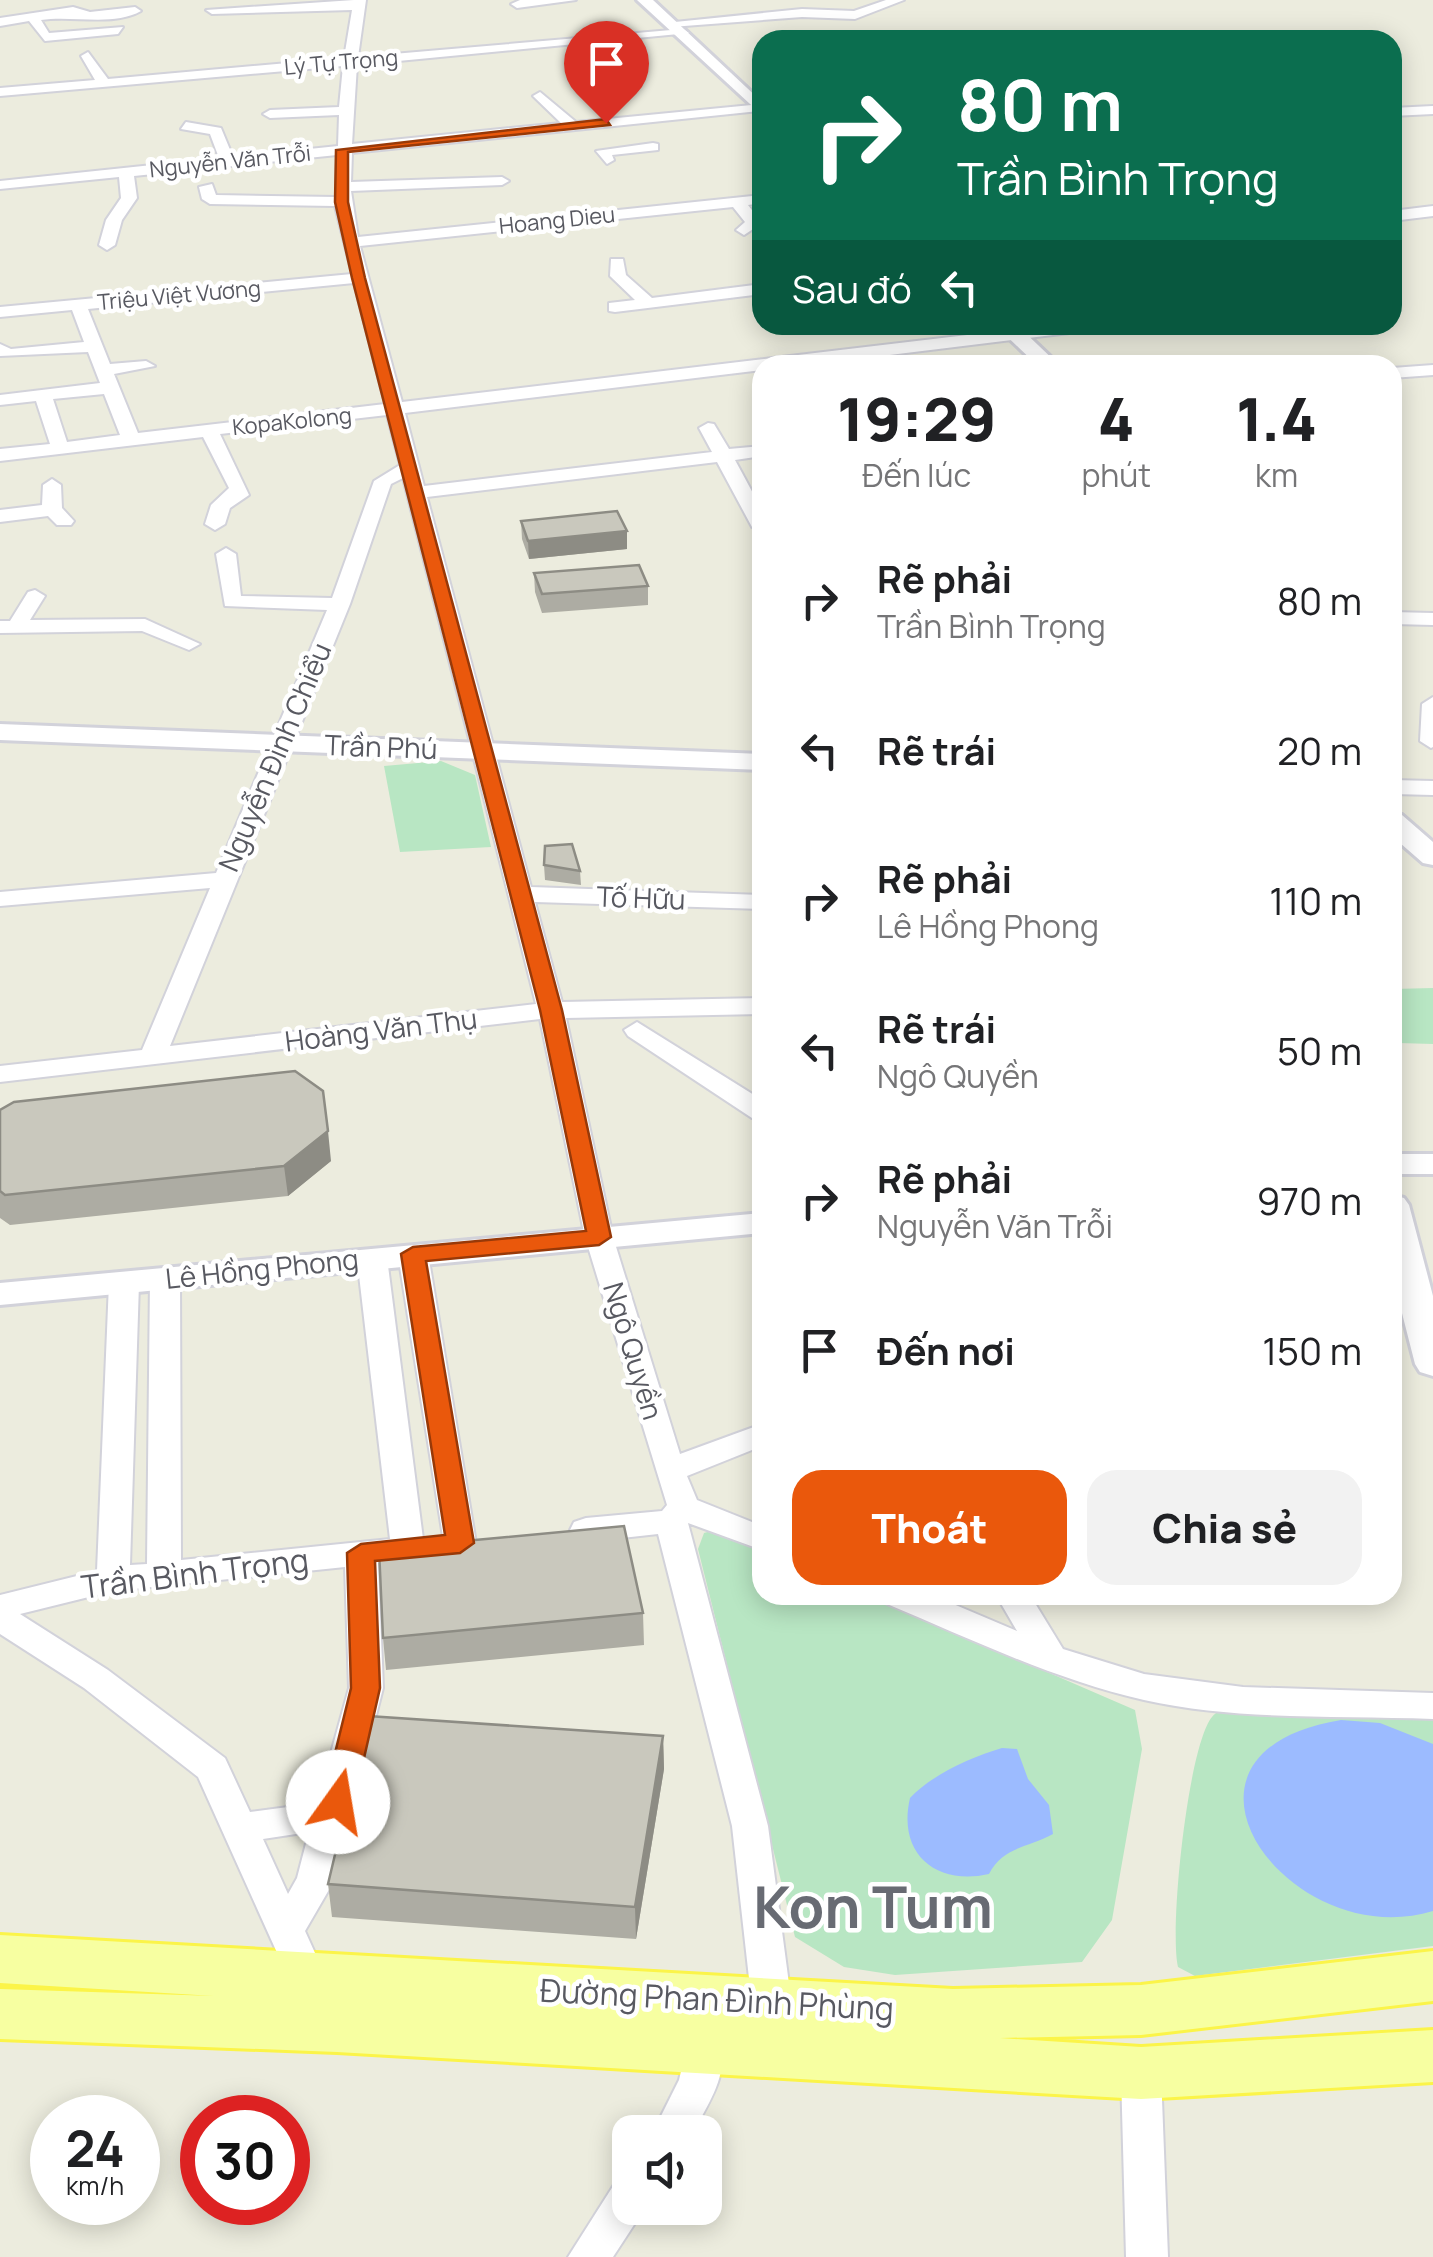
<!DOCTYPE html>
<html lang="vi">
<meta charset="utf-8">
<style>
body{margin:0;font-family:Manrope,sans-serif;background:#f2f2f2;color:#202124;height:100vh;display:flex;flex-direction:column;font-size:38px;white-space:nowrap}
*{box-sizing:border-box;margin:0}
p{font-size:32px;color:#757577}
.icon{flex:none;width:55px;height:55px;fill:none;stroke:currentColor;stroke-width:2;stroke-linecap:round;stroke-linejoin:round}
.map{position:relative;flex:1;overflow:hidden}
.details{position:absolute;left:752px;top:355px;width:650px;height:1250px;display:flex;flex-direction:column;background:#fff;border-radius:30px;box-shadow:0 5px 25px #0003}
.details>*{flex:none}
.banner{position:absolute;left:752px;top:30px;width:650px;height:305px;border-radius:30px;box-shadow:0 5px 25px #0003;background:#0b6e4f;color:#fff;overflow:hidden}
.buttons{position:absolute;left:612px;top:2115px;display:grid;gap:20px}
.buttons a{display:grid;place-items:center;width:110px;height:110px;border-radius:20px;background:#fff;box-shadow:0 5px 25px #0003;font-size:50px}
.speed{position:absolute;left:30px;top:2095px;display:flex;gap:20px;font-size:50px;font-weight:700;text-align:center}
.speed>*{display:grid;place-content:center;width:130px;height:130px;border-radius:50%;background:#fff;box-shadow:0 5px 25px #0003;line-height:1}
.speed small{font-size:25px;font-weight:400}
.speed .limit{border:15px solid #d22;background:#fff;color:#111}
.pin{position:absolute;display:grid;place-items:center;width:85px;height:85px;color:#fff;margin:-102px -42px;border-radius:50% 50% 50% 0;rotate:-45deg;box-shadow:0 0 10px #0007}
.pin .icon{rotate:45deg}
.me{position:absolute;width:110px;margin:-55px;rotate:13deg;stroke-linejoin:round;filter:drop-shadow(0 0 8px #0008)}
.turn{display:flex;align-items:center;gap:35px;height:210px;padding:0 40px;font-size:45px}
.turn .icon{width:130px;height:130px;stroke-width:2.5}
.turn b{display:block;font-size:70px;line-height:85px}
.then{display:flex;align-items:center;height:95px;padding:0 40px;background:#0003;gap:20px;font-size:38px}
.eta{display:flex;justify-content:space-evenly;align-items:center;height:170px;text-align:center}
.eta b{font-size:60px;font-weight:800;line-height:70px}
.action{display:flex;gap:20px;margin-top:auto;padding:20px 40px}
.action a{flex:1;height:115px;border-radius:30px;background:#ea580c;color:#fff;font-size:40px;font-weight:800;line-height:115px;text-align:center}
.action a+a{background:#f2f2f2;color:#202124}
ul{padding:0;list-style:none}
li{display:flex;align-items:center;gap:30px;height:150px;padding:0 40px}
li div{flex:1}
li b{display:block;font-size:38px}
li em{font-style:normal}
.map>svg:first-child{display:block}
</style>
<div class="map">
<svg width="1433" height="2257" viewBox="0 0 1433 2257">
<rect width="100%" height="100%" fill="#ececde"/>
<!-- green -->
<path fill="#b8e6c3" d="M 441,761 L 475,775 L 491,847 L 400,852 L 384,766 Z
M 1433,988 L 1433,1044 L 1398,1043 L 1393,1024 L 1393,989 Z
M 718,1529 L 762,1548 L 762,1595 L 869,1595 L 1135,1710 L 1142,1749 L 1112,1920 L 1082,1962 L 895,1975 L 844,1967 L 795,1937 L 698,1549 L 704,1533 Z
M 1232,1706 L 1433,1719 L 1433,1946 L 1195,1976 L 1178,1967 C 1169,1929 1188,1746 1212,1717 C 1216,1711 1225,1709 1232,1706 Z"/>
<!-- water -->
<path fill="#9cbbff" d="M 1341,1720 L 1380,1723 L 1433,1744 L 1433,1911 C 1290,1955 1140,1753 1341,1720 Z
M 1002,1748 L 1017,1749 L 1028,1779 L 1049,1805 L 1053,1834 C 1027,1848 1003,1847 989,1874 C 936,1886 897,1854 910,1798 C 933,1774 971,1757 1002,1748 Z"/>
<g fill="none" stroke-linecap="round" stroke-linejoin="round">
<!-- minor casing -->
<g stroke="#d2d2da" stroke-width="4">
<path id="minor" d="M 354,0 L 366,0 L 358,57 L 683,29 L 689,33 L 357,65 L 352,144 L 561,123 L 533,96 L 540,92 L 576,122 L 762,104 L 759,111 L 352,153 L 351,182 L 502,177 L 509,181 L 502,185 L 351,191 L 358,237 L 762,195 L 762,203 L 748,205 L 762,223 L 744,235 L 736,230 L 745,222 L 733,207 L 360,246 L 402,402 L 1052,325 L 1102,325 L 1094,330 L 808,365 L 762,365 L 762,370 L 405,413 L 424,486 L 712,452 L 699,428 L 708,423 L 714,424 L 729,449 L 762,446 L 762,456 L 735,460 L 762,510 L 762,533 L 752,527 L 717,462 L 427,497 L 531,887 L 762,895 L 762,909 L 535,902 L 562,1002 L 762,998 L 762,1014 L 566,1018 L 613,1237 L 680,1454 L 762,1424 L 762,1446 L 687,1476 L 697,1500 L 762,1526 L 762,1550 L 688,1523 L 768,1826 L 793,2014 L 787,2026 L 773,2030 L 759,2026 L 753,2014 L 732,1826 L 658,1534 L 586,1542 L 574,1538 L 570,1530 L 574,1522 L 586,1518 L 662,1511 L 667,1505 L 585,1237 L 540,1019 L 0,1082 L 0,1066 L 142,1050 L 210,888 L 0,906 L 0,892 L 216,873 L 327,610 L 225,606 L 216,554 L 226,548 L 236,554 L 241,596 L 332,598 L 374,481 L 400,465 L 387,415 L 220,434 L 249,495 L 230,508 L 225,524 L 215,530 L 205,524 L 211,505 L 229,488 L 203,437 L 0,461 L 0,449 L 50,444 L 36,401 L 0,405 L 0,395 L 100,383 L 88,352 L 0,356 L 0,344 L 11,349 L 84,342 L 72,310 L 0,317 L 0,307 L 352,274 L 335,206 L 210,204 L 202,199 L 199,187 L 212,184 L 216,195 L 336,197 L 337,155 L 134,176 L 137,198 L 122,220 L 115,245 L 107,250 L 99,245 L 106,220 L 121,198 L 119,177 L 0,189 L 0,181 L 219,158 L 210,134 L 181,129 L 186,122 L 221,128 L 233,157 L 338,146 L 339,115 L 270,118 L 263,114 L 270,110 L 339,107 L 343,66 L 0,96 L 0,88 L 95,80 L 81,56 L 88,52 L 108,79 L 344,58 L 352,10 L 212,14 L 206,10 ZM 354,283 L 385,404 L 138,433 L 114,374 L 155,366 L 146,361 L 110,364 L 88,309 ZM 104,394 L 120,435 L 67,442 L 53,399 ZM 403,478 L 536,1004 L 170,1046 L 350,604 L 391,484 Z
M 520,0 L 576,0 L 517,8 L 511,4 Z
M 886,0 L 904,0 L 855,19 L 802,17 L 671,27 L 665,23 L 802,9 L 854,11 Z
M 73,7 L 90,12 L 135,7 L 141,11 C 113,27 72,15 41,20 L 49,33 L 123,27 L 118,34 L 45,41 L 29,21 L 0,26 L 0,18 Z
M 1433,106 L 1433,114 L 1392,116 L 1392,108 Z
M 653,143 L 658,144 L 658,150 L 612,155 L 614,160 L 607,164 L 596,151 Z
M 1433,206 L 1433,216 L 1392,221 L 1392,211 Z
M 611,259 L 623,259 L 626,275 L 652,298 L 762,284 L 762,294 L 615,312 L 609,311 L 609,303 L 635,300 L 610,276 Z
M 1433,365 L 1433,375 L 1392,378 L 1392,368 Z
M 52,479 L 61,485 L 62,508 L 74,521 L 71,525 L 57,525 L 48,516 L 0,522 L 0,510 L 42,505 L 43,485 Z
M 35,590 L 45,596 L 30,620 L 145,619 L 200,644 L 189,650 L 142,631 L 0,633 L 0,621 L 10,621 L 28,592 Z
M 1392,612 L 1433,613 L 1433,625 L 1392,624 Z
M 1433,697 L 1433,747 L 1431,748 L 1420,741 L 1422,704 Z
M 1392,780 L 1433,781 L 1433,795 L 1392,794 Z
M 637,1022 L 762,1100 L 762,1120 L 752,1118 L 628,1036 L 624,1030 Z
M 413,1245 L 428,1254 L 476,1543 L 472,1551 L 448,1551 L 444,1543 L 398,1254 Z
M 372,1249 L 387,1258 L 423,1539 L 431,1548 L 426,1556 L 378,1563 L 383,1688 L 334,1881 L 305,1931 L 325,1975 L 320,1986 L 306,1991 L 292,1986 L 198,1777 L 84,1688 L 0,1634 L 0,1595 L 97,1571 L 109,1283 L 124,1274 L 139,1283 L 130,1565 L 147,1564 L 150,1279 L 165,1270 L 180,1279 L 181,1560 L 390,1539 L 357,1258 ZM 345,1567 L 349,1688 L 319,1796 L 303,1805 L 250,1812 L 225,1758 L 108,1670 L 20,1614 L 113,1591 ZM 309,1832 L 297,1878 L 288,1894 L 263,1839 Z
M 882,1595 L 932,1595 L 1017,1631 L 996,1595 L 1030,1595 L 1063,1649 L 1144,1674 L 1243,1687 L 1433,1693 L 1433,1719 C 1337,1715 1238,1721 1144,1700 C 1055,1680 971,1639 887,1604 Z
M 703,2032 L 717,2037 C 733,2069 708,2104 693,2132 L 653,2132 L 679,2080 L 689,2037 Z
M 1141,2056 L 1155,2061 L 1161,2073 L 1168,2257 L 1126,2257 L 1121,2073 L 1127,2061 Z
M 630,2177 L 630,2208 L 645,2208 L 613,2257 L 568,2257 L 615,2183 Z"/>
</g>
<!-- tertiary casing -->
<g stroke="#d2d2da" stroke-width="6">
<path id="tertiary" d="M 637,0 L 653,0 L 762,102 L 762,115 Z
M 995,325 L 1017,325 L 1059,365 L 1037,365 Z
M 0,724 L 762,754 L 762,770 L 0,740 Z
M 1392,813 L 1402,815 L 1433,842 L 1433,865 L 1423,863 L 1392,836 Z
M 1392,1154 L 1433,1154 L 1433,1174 L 1392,1174 Z
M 1392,1195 L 1404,1198 L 1409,1205 L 1433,1296 L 1433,1376 L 1420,1372 L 1415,1364 L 1392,1274 Z
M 762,1213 L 762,1233 L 0,1305 L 0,1283 Z"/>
</g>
<!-- primary casing -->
<g stroke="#fbf449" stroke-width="6">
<path id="primary" d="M 0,1935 L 953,1989 L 1141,1985 L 1433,1951 L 1433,2001 L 1141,2035 L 1000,2038 L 1141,2047 L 1433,2030 L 1433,2082 L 1141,2099 L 337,2052 L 0,2039 L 0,1989 L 214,1996 L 0,1983 Z"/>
</g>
<!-- minor -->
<use href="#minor" fill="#fff" fill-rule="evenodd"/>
<!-- tertiary -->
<use href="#tertiary" fill="#fff" fill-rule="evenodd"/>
<!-- primary -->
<use href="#primary" fill="#f7ffa1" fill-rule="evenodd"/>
</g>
<!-- wall -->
<path fill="#adaca3" d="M 521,521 L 627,531 L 627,549 L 529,559 L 522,539 Z
M 534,573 L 648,586 L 648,605 L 542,613 L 535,592 Z
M 544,865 L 580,871 L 581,885 L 545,880 Z
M 0,1110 L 331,1161 L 288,1196 L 10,1225 L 0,1218 Z
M 643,1613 L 644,1645 L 386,1670 L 383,1638 Z
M 663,1736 L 664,1769 L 636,1939 L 332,1917 L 328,1884 Z"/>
<!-- shaded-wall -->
<path fill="#8d8c84" d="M 627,531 L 627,549 L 529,559 L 528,541 Z
M 328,1131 L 331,1161 L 288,1196 L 284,1166 Z
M 663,1736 L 664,1769 L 636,1939 L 635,1907 Z"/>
<!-- building -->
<path fill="#c9c8bd" stroke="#8d8c84" stroke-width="2.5" d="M 617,511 L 627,531 L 528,541 L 521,521 Z
M 639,565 L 648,586 L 542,594 L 534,573 Z
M 572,844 L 580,871 L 544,865 L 545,846 Z
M 295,1071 L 323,1091 L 328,1131 L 284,1166 L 5,1195 L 0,1191 L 0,1110 L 14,1102 Z
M 624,1526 L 643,1613 L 383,1638 L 379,1549 Z
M 368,1716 L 663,1736 L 635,1907 L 328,1884 Z"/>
<!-- route -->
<path fill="#ea580c" stroke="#983908" stroke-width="2.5" d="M 606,119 L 610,125 L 348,152 L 348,202 L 365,278 L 562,1010 L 611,1237 L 599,1245 L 426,1261 L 474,1543 L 460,1553 L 375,1561 L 380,1688 L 354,1802 L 349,1811 L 328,1811 L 323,1802 L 351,1688 L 347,1553 L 361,1544 L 445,1535 L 401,1254 L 413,1247 L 586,1231 L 540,1010 L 352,278 L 335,202 L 336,150 Z"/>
<g text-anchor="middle" stroke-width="9" stroke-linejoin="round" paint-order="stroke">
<!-- far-street labels -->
<g font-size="22" fill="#585961" stroke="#fff">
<text transform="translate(341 62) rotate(-5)" y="8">Lý Tự Trọng</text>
<text transform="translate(230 161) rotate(-6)" y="8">Nguyễn Văn Trỗi</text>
<text transform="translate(557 220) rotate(-6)" y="8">Hoang Dieu</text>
<text transform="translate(179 295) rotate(-5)" y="8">Triệu Việt Vương</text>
<text transform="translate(292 421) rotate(-6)" y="8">KopaKolong</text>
</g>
<!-- street labels -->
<g font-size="28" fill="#585961" stroke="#fff">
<text transform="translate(381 747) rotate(2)" y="10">Trần Phú</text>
<text transform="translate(275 757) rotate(-67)" y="10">Nguyễn Đình Chiểu</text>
<text transform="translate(641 898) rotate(2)" y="10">Tố Hữu</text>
<text transform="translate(381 1030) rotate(-7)" y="10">Hoàng Văn Thụ</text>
<text transform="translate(262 1269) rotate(-6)" y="10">Lê Hồng Phong</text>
<text transform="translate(633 1351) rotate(73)" y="10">Ngô Quyền</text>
</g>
<!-- near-street labels -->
<g font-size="32" fill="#585961" stroke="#fff">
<text transform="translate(195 1574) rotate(-7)" y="11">Trần Bình Trọng</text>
<text transform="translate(717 2000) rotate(3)" y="11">Đường Phan Đình Phùng</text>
</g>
<!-- near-town labels -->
<g font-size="58" font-weight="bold" fill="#686b73" stroke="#fff">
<text x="873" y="1928">Kon Tum</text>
</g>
</g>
</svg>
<div class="buttons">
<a><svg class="icon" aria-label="sound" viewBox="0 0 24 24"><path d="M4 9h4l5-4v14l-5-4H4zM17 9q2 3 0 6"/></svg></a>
</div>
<div class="speed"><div>24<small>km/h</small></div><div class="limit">30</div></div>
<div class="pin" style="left:606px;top:123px;background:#d93025"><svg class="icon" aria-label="arrive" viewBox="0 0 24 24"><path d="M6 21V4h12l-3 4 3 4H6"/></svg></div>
<svg class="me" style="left:338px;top:1802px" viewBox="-20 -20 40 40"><circle r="19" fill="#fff"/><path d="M0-13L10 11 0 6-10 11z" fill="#ea580c"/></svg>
<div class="banner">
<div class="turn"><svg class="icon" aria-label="right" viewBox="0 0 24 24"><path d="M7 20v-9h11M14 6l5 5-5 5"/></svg><div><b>80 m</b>Trần Bình Trọng</div></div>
<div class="then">Sau đó<svg class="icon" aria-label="left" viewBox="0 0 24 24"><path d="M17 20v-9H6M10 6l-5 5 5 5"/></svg></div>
</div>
<section class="details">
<div class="eta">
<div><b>19:29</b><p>Đến lúc</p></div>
<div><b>4</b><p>phút</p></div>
<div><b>1.4</b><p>km</p></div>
</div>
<ul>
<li><svg class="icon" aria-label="right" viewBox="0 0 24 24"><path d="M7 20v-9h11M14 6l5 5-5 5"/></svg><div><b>Rẽ phải</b><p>Trần Bình Trọng</p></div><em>80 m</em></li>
<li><svg class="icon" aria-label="left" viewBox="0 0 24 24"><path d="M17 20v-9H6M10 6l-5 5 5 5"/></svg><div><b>Rẽ trái</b></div><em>20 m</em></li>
<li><svg class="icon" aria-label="right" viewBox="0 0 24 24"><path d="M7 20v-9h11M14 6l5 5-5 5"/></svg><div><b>Rẽ phải</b><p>Lê Hồng Phong</p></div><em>110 m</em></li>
<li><svg class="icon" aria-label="left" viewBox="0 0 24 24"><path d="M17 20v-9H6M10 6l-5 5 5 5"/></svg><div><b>Rẽ trái</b><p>Ngô Quyền</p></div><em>50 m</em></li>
<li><svg class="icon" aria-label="right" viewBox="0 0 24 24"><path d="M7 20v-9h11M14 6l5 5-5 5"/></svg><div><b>Rẽ phải</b><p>Nguyễn Văn Trỗi</p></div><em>970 m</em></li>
<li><svg class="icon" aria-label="arrive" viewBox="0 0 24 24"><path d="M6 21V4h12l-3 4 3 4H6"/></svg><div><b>Đến nơi</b></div><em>150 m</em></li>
</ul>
<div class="action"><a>Thoát</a><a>Chia sẻ</a></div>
</section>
</div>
